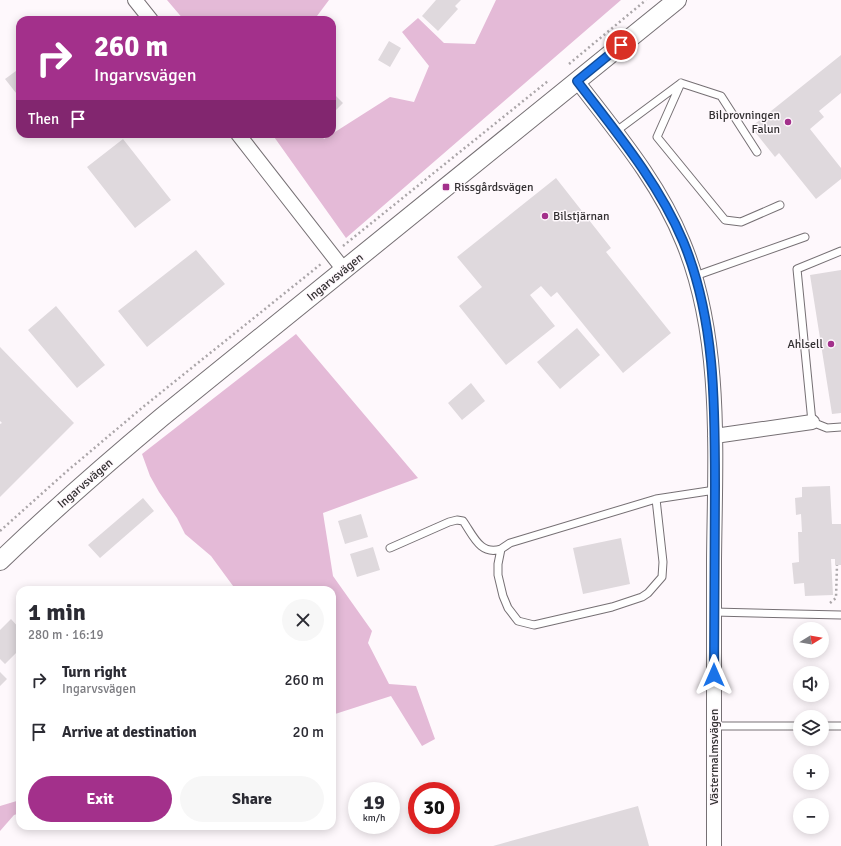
<!DOCTYPE html>
<meta charset="utf-8">
<style>
body{margin:0;font-family:Signika,sans-serif;background:#f7f7f7;color:#2b2b33;height:100vh;display:flex;flex-direction:column;font-size:15px;white-space:nowrap}
*{box-sizing:border-box;margin:0}
p{font-size:13px;color:#7c7c81}
.icon{flex:none;width:22px;height:22px;fill:none;stroke:currentColor;stroke-width:2;stroke-linecap:round;stroke-linejoin:round}
.map{position:relative;flex:1;overflow:hidden}
.drawer{position:absolute;left:16px;top:586px;width:320px;height:244px;display:flex;flex-direction:column;background:#fff;border-radius:12px;box-shadow:0 2px 10px #0003}
.drawer>*{flex:none}
.guide{position:absolute;left:16px;top:16px;width:320px;height:122px;border-radius:12px;box-shadow:0 2px 10px #0003;background:#a3308b;color:#fff;overflow:hidden}
.needle{width:26px;rotate:79deg}
.tools{position:absolute;left:793px;top:622px;display:grid;gap:8px}
.tools a{display:grid;place-items:center;width:36px;height:36px;border-radius:50%;background:#fff;box-shadow:0 2px 10px #0003;font-size:20px}
.speed{position:absolute;left:348px;top:782px;display:flex;gap:8px;font-size:20px;font-weight:700;text-align:center}
.speed>*{display:grid;place-content:center;width:52px;height:52px;border-radius:50%;background:#fff;box-shadow:0 2px 10px #0003;line-height:1}
.speed small{font-size:10px;font-weight:400}
.speed .limit{border:6px solid #d22;background:#fff;color:#111}
.pin{position:absolute;display:grid;place-items:center;width:34px;height:34px;color:#fff;margin:-17px;border:2px solid #fff;border-radius:50%;box-shadow:0 1px 4px #0007}
.me{position:absolute;width:44px;margin:-22px;rotate:0deg;stroke-linejoin:round;filter:drop-shadow(0 0 3px #0008)}
.turn{display:flex;align-items:center;gap:14px;height:84px;padding:0 12px;font-size:18px}
.turn .icon{width:52px;height:52px;stroke-width:2.5}
.turn b{display:block;font-size:28px;line-height:34px}
.then{display:flex;align-items:center;height:38px;padding:0 12px;background:#0003;gap:8px;font-size:15px}
.round{display:grid;place-items:center;flex:none;width:42px;height:42px;border-radius:21px;background:#f7f7f7}
.summary{display:flex;align-items:center;justify-content:space-between;height:68px;padding:0 12px}
h1{font-size:24px;font-weight:700;line-height:30px}
.button{display:flex;gap:8px;margin-top:auto;padding:8px 12px}
.button a{flex:1;height:46px;border-radius:24px;background:#a3308b;color:#fff;font-size:16px;font-weight:700;line-height:46px;text-align:center}
.button a+a{background:#f7f7f7;color:#2b2b33}
ul{padding:0;list-style:none}
li{display:flex;align-items:center;gap:12px;height:52px;padding:0 12px}
li div{flex:1}
li b{display:block;font-size:15px}
li em{font-style:normal}
.map>svg:first-child{display:block}
</style>
<div class="map">
<svg width="841" height="846" viewBox="0 0 841 846">
<rect width="100%" height="100%" fill="#fef8fc"/>
<!-- forest -->
<path fill="#e4bad7" d="M 167,0 L 329,0 L 314,20 L 184,20 Z
M 496,0 L 621,0 L 346,238 L 272,134 L 321,134 L 324,139 L 390,97 L 414,102 L 429,66 L 402,32 L 418,18 L 444,43 L 475,44 Z
M 296,334 L 418,478 L 323,513 L 333,576 L 372,631 L 368,643 L 389,684 L 416,686 L 435,739 L 422,746 L 391,696 L 332,715 L 332,590 L 236,590 L 211,556 L 185,534 L 177,518 L 159,492 L 150,476 L 142,454 Z
M 20,800 L 20,813 L 14,815 L 0,831 L 0,806 Z"/>
<!-- building -->
<path fill="#dfd9dd" d="M 436,0 L 461,0 L 455,6 L 458,9 L 438,31 L 422,16 Z
M 389,41 L 401,48 L 390,67 L 378,60 Z
M 841,55 L 841,93 L 819,111 L 824,117 L 810,129 L 841,168 L 841,179 L 816,199 L 779,153 L 775,157 L 751,127 Z
M 20,68 L 20,98 L 5,79 Z
M 332,92 L 343,103 L 332,114 Z
M 123,139 L 171,200 L 135,228 L 87,167 Z
M 556,178 L 611,248 L 606,252 L 671,333 L 623,373 L 557,292 L 551,297 L 541,286 L 530,295 L 555,326 L 506,365 L 459,306 L 482,287 L 457,257 Z
M 196,250 L 225,284 L 147,347 L 118,311 Z
M 841,270 L 841,413 L 832,414 L 810,275 Z
M 56,306 L 105,365 L 77,388 L 28,330 Z
M 577,328 L 600,355 L 560,389 L 537,362 Z
M 0,347 L 74,423 L 0,497 L 0,424 L 2,423 L 0,421 Z
M 471,383 L 485,401 L 462,420 L 448,403 Z
M 830,486 L 832,524 L 841,524 L 841,565 L 835,565 L 835,559 L 831,559 L 833,595 L 805,596 L 804,583 L 794,584 L 792,563 L 799,562 L 798,532 L 802,532 L 801,514 L 796,515 L 795,498 L 802,497 L 802,487 Z
M 143,498 L 154,511 L 100,558 L 88,545 Z
M 361,514 L 368,537 L 345,544 L 338,521 Z
M 621,538 L 630,584 L 583,594 L 573,548 Z
M 373,547 L 380,570 L 357,577 L 350,554 Z
M 11,619 L 20,629 L 20,649 L 5,664 L 0,659 L 0,630 Z
M 0,672 L 7,679 L 0,686 Z
M 638,806 L 649,846 L 493,846 Z"/>
<g fill="none" stroke-linecap="round" stroke-linejoin="round">
<!-- service casing -->
<g stroke="#767074" stroke-width="9">
<path id="service" d="M 681,83 L 657,137 L 725,220 L 741,222 L 780,205
M 681,83 L 721,96 L 757,152
M 615,132 L 681,83
M 841,251 L 797,269 L 812,422 L 827,428 L 841,427
M 695,276 L 805,237
M 656,499 L 663,562 L 662,577 L 648,593 L 642,597 L 612,607 L 534,625 L 518,621 L 508,608 L 503,596 L 498,575 L 498,564 L 501,549 L 510,543 L 656,499 L 715,490
M 390,548 L 449,522 L 457,520 L 463,521 C 473,535 480,556 501,549
M 714,612 L 841,615
M 713,726 L 800,726
M 822,726 L 841,726"/>
</g>
<!-- minor casing -->
<g stroke="#767074" stroke-width="16">
<path id="minor" d="M 135,0 L 151,20
M 577,81 C 616,132 659,182 683,242 C 723,338 715,457 714,560 C 714,655 714,751 714,846
M 238,134 L 344,270
M 715,436 L 812,422"/>
</g>
<!-- tertiary casing -->
<g stroke="#767074" stroke-width="20">
<path id="tertiary" d="M 0,561 C 52,511 107,463 162,417 L 677,0"/>
</g>
<!-- path -->
<path stroke="#aba6a9" stroke-width="2.5" stroke-dasharray="2 3" stroke-linecap="butt" d="M 569,64 L 646,0
M 343,246 L 548,81
M 0,531 L 66,472 L 143,407 L 321,264
M 830,603 L 836,598 L 837,565"/>
<!-- service -->
<use href="#service" stroke="#fff" stroke-width="7"/>
<!-- minor -->
<use href="#minor" stroke="#fff" stroke-width="14"/>
<!-- tertiary -->
<use href="#tertiary" stroke="#fff" stroke-width="18"/>
</g>
<g fill="none" stroke-linecap="round" stroke-linejoin="round">
<!-- route casing -->
<g stroke="#114b97" stroke-width="10">
<path id="route" d="M 621,45 L 577,81 C 616,132 658,182 683,241 C 715,318 715,403 715,485 C 715,548 714,611 714,675"/>
</g>
<!-- route -->
<use href="#route" stroke="#1a73e8" stroke-width="7"/>
</g>
<!-- markers -->
<g fill="#a3308b" stroke="#fef8fc" stroke-width="1.5">
<circle cx="788" cy="122" r="4"/>
<rect x="442" y="183" width="8" height="8" rx="2"/>
<circle cx="545" cy="216" r="4"/>
<circle cx="831" cy="344" r="4"/>
</g>
<g text-anchor="middle" stroke-width="3" stroke-linejoin="round" paint-order="stroke">
<!-- poi labels -->
<g font-size="12" fill="#333032" stroke="#fef8fc" text-anchor="end">
<text x="780" y="119">Bilprovningen<tspan x="780" dy="14">Falun</tspan></text>
<text x="454" y="191" text-anchor="start">Rissgårdsvägen</text>
<text x="553" y="220" text-anchor="start">Bilstjärnan</text>
<text x="823" y="348">Ahlsell</text>
</g>
<!-- street labels -->
<g font-size="12" fill="#333032" stroke="#fef8fc">
<text transform="translate(335 277) rotate(-39)" y="4">Ingarvsvägen</text>
<text transform="translate(85 483) rotate(-41)" y="4">Ingarvsvägen</text>
<text transform="translate(714 757) rotate(-90)" y="4">Västermalmsvägen</text>
</g>
</g>
</svg>
<div class="tools">
<a><svg class="needle" viewBox="-14 -14 28 28"><path d="M0-13l5 13h-10z" fill="#e53935"/><path d="M0 13l5-13h-10z" fill="#7c7c81"/></svg></a>
<a><svg class="icon" aria-label="sound" viewBox="0 0 24 24"><path d="M4 9h4l5-4v14l-5-4H4zM17 9q2 3 0 6"/></svg></a>
<a><svg class="icon" aria-label="layers" viewBox="0 0 24 24"><path d="M12 4l9 5-9 5-9-5zM3 14l9 5 9-5"/></svg></a>
<a>+</a>
<a>−</a>
</div>
<div class="speed"><div>19<small>km/h</small></div><div class="limit">30</div></div>
<div class="pin" style="left:621px;top:45px;background:#d93025"><svg class="icon" aria-label="arrive" viewBox="0 0 24 24"><path d="M6 21V4h12l-3 4 3 4H6"/></svg></div>
<svg class="me" style="left:714px;top:675px" viewBox="-20 -20 40 40"><path d="M0-17L14 15 0 8-14 15z" fill="#1a73e8" stroke="#fff" stroke-width="4"/></svg>
<div class="guide">
<div class="turn"><svg class="icon" aria-label="right" viewBox="0 0 24 24"><path d="M7 20v-9h11M14 6l5 5-5 5"/></svg><div><b>260 m</b>Ingarvsvägen</div></div>
<div class="then">Then<svg class="icon" aria-label="arrive" viewBox="0 0 24 24"><path d="M6 21V4h12l-3 4 3 4H6"/></svg></div>
</div>
<section class="drawer">
<div class="summary"><div><h1>1 min</h1><p>280 m · 16:19</p></div><a class="round"><svg class="icon" aria-label="close" viewBox="0 0 24 24"><path d="M6 6l12 12M18 6L6 18"/></svg></a></div>
<ul>
<li><svg class="icon" aria-label="right" viewBox="0 0 24 24"><path d="M7 20v-9h11M14 6l5 5-5 5"/></svg><div><b>Turn right</b><p>Ingarvsvägen</p></div><em>260 m</em></li>
<li><svg class="icon" aria-label="arrive" viewBox="0 0 24 24"><path d="M6 21V4h12l-3 4 3 4H6"/></svg><div><b>Arrive at destination</b></div><em>20 m</em></li>
</ul>
<div class="button"><a>Exit</a><a>Share</a></div>
</section>
</div>
